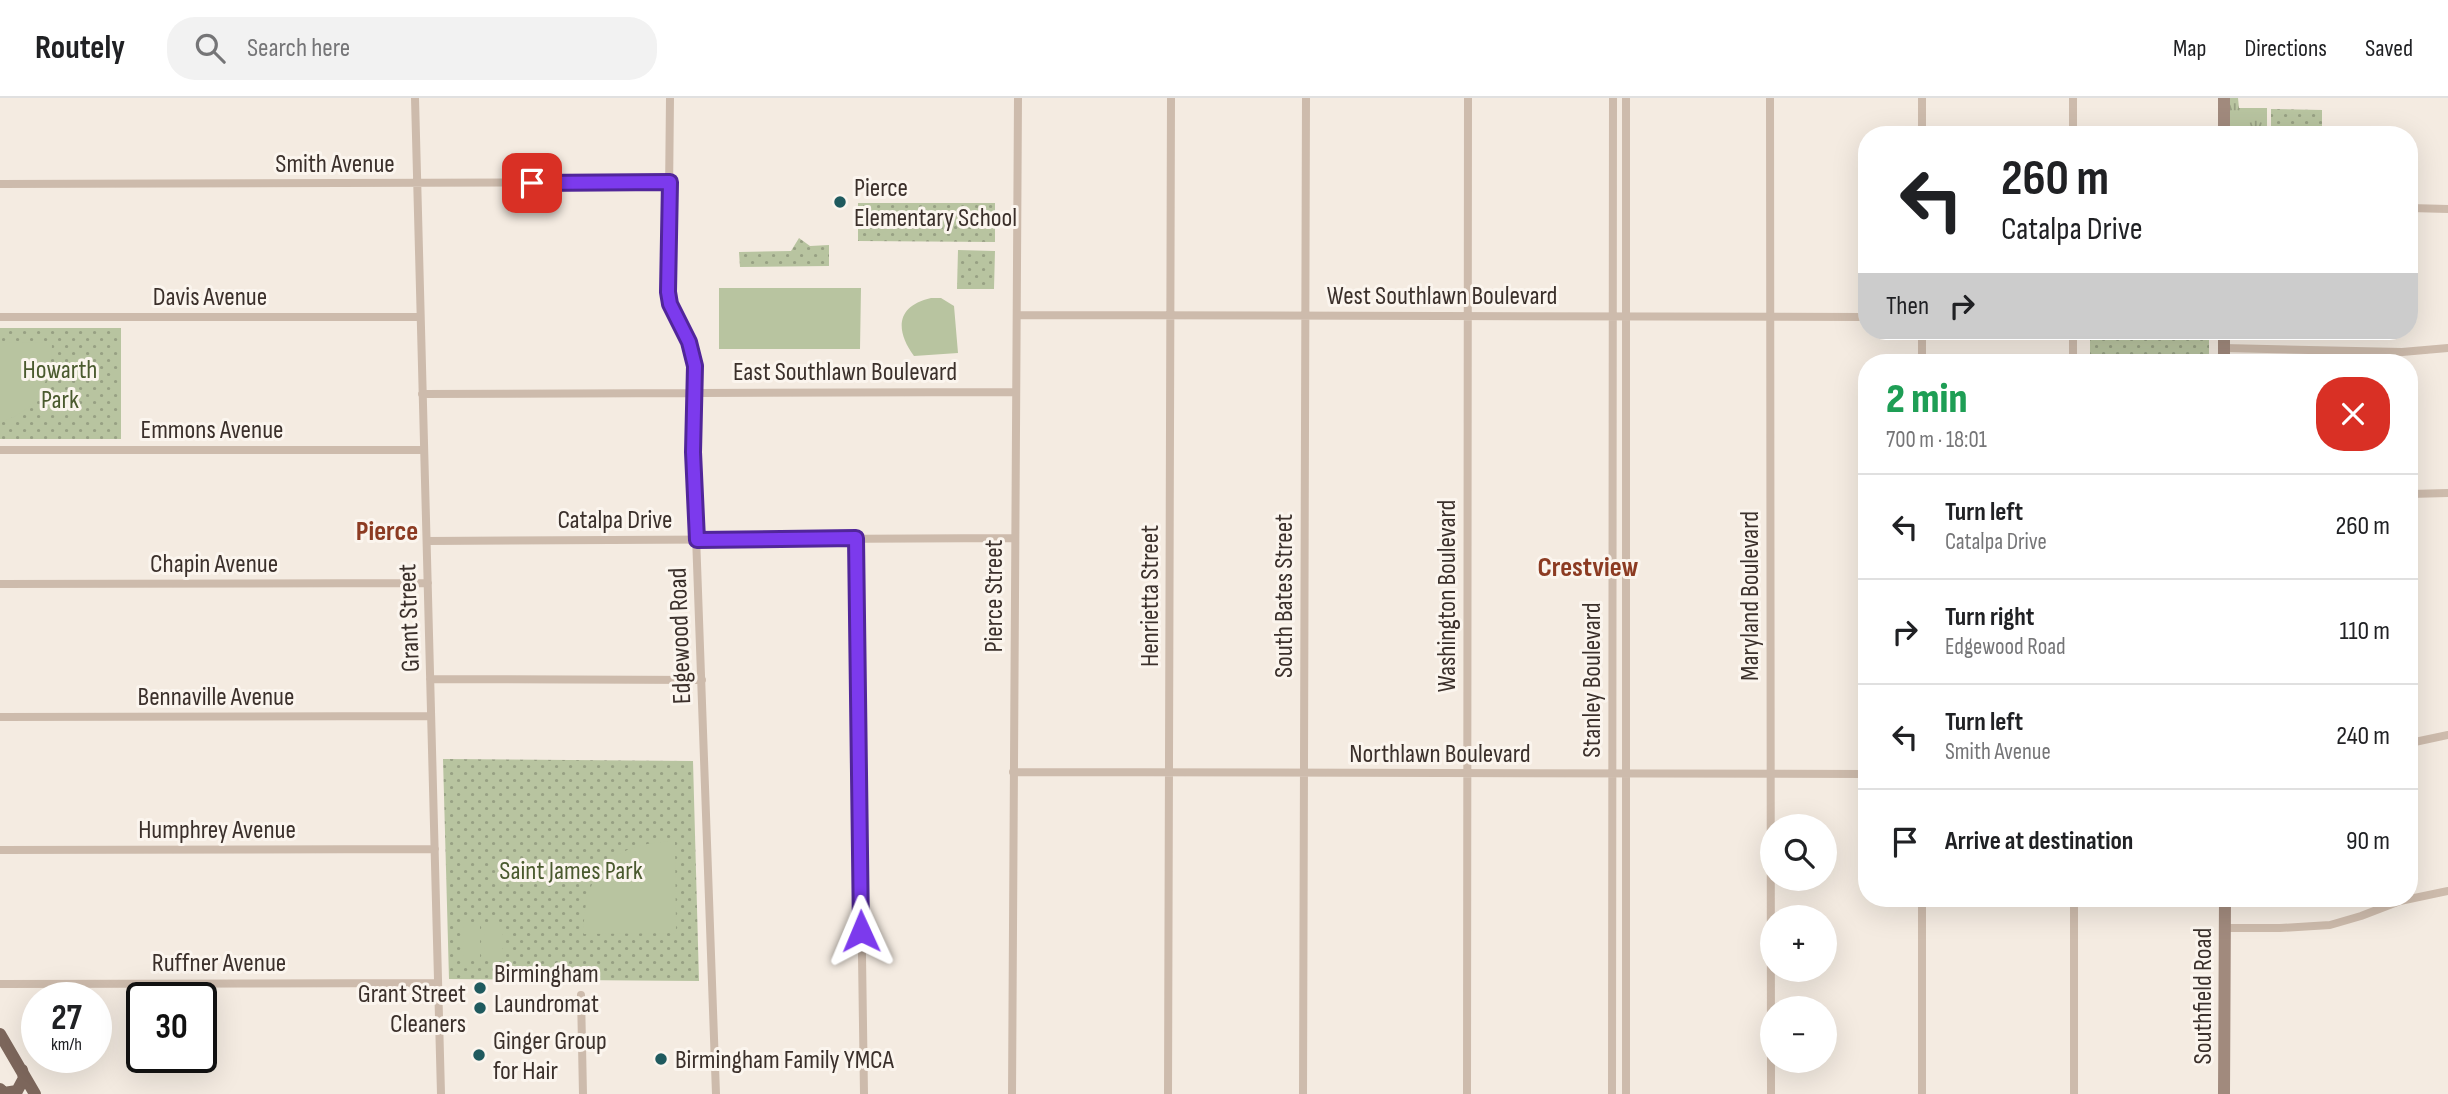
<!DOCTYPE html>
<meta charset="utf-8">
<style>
body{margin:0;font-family:"Sofia Sans Condensed",sans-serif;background:#f2f2f2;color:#202124;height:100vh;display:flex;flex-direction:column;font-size:26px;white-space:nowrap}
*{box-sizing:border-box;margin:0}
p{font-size:23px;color:#757577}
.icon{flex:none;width:38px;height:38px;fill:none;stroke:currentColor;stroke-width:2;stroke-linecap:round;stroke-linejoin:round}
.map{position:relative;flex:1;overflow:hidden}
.panel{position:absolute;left:1858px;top:256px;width:560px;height:553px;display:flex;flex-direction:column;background:#fff;border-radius:28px;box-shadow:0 7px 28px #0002}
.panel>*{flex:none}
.banner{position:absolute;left:1858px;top:28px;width:560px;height:214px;border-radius:28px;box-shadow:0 7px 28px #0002;background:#fff;color:#202124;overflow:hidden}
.buttons{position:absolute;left:1760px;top:716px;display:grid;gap:14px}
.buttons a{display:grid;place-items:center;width:77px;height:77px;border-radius:50%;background:#fff;box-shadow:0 7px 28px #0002;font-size:35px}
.speed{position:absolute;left:21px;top:884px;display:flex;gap:14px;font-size:35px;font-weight:700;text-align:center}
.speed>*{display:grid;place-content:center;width:91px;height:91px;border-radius:50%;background:#fff;box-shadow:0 7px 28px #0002;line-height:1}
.speed small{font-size:18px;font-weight:400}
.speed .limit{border:4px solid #111;border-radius:10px;background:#fff;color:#111}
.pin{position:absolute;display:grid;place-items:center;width:60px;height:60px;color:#fff;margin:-30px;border-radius:14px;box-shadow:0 4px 10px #0006}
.me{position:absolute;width:77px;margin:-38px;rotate:359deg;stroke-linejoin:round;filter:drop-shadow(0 0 5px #0008)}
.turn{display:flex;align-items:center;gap:24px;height:147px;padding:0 28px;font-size:32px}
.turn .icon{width:91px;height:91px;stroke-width:2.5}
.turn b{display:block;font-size:49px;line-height:60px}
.then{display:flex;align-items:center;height:66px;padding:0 28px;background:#0003;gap:14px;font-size:26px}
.round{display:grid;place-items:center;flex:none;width:74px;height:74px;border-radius:28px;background:#f2f2f2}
.overview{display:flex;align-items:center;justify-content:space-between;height:119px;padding:0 28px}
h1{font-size:42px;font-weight:800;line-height:52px;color:#1e9e55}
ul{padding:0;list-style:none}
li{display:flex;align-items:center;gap:21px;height:105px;padding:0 28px;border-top:2px solid #e0e0e0}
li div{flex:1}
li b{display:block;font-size:26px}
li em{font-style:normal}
header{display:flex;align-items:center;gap:42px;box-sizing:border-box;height:98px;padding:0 35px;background:#fff;border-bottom:2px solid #e0e0e0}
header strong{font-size:33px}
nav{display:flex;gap:38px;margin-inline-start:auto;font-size:24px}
.search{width:490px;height:63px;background:#f2f2f2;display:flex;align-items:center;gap:18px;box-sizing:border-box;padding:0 24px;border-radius:28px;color:#757577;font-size:26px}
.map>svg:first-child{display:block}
</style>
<header>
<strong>Routely</strong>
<div class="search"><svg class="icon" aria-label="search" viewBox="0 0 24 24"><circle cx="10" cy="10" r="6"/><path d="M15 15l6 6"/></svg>Search here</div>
<nav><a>Map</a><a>Directions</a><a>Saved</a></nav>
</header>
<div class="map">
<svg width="2448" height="996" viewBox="0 0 2448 996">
<defs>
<pattern id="grass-tufts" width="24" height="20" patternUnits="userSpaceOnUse" patternTransform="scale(1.75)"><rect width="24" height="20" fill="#b8c4a0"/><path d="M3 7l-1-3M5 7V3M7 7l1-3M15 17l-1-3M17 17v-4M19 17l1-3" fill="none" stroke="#97a083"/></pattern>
<pattern id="park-dots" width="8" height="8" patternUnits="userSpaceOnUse" patternTransform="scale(1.75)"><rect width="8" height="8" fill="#b8c4a0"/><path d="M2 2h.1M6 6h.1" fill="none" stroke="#97a083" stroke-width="1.8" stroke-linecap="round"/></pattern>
</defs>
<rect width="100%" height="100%" fill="#f4ebe1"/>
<!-- grass -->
<path fill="url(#grass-tufts)" d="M 2229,0 L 2238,0 L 2239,10 L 2267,10 L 2267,37 L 2229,37 Z"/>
<!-- park -->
<path fill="url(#park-dots)" d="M 2271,11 L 2322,12 L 2322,37 L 2271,37 Z
M 858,105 L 995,105 L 995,144 L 858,143 Z
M 799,140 L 810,148 L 829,147 L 829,168 L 740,169 L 739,154 L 791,153 Z
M 958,152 L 995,153 L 994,191 L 957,191 Z
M 0,230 L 121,230 L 121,341 L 0,341 Z
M 2090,236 L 2209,236 L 2209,264 L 2090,264 Z
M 443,661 L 693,663 L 699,883 L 449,881 Z"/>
<!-- pitch -->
<path fill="#b8c4a0" d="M 719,190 L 861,190 L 860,251 L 719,251 Z
M 931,200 L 941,200 L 954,208 L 958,255 L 914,258 C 895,232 896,208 931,200 Z
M 0,244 L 52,245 C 52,281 38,314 0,324 Z
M 675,743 L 676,835 L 584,836 C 583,772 613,745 675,743 Z
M 464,824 L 480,824 L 480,860 L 464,860 Z
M 485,824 L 502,824 L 502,860 L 485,860 Z"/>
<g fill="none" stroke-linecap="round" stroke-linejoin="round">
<!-- street -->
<path stroke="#cdbbac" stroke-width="8" d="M 415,0 L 441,996
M 670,0 L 668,194 C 673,216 687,234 693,255 C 701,286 694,323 693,354 L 716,996
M 1770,0 L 1771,996
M 1922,0 L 1922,37
M 2073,0 L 2073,37
M 0,86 L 670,84
M 2410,110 L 2448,111
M 1017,217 L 1867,219
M 0,219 L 420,219
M 1922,233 L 1922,264
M 2224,250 L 2402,254 L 2448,250
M 2073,264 L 2073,233
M 422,296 L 1016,294
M 0,352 L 424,352
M 2410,396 L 2448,395
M 856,440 L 864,996
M 427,443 L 1014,440
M 0,486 L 428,485
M 430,581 L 702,582
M 0,619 L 431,618
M 2410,645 L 2448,637
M 1013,674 L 1867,676
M 0,752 L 435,751
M 2074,800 L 2074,996
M 2225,830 L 2280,830 L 2330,827 L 2361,818 L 2400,803 L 2448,793
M 0,886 L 438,885
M 581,897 L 583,996
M 1012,996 L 1018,0
M 1168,996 L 1171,0
M 1303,996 L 1306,0
M 1467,996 L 1468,0
M 1612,996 L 1613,0
M 1626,996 L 1626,0
M 1922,996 L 1922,800"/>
<!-- secondary -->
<path stroke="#a18a7d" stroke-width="12" d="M 2224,37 L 2224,0
M 2224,233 L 2224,264
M 2224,996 L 2225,800"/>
<!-- primary -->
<path stroke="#7d675c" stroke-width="12" d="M 0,936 L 35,996
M 0,991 L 4,995 L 17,993 L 24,980 L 22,972"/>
</g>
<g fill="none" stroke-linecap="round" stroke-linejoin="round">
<!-- route casing -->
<g stroke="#51269a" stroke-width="18">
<path id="route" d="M 532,85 L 670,84 L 668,194 L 670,206 L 689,244 L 695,268 L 693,354 L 697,442 L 856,440 L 861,833"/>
</g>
<!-- route -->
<use href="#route" stroke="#7c3aed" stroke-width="12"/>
</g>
<!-- markers -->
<g fill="#1f5a5e" stroke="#fbf5ee" stroke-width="2.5">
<circle cx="840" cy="104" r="7"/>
<circle cx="480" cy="890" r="7"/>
<circle cx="480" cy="910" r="7"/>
<circle cx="479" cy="957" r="7"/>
<circle cx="661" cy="961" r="7"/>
</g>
<g text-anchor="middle" stroke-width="6" stroke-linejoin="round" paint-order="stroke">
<!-- street labels -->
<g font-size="26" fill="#3b302b" stroke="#fbf5ee">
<text x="335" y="74">Smith Avenue</text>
<text x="1442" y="206">West Southlawn Boulevard</text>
<text x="210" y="207">Davis Avenue</text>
<text x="845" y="282">East Southlawn Boulevard</text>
<text x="212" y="340">Emmons Avenue</text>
<text x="615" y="430">Catalpa Drive</text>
<text x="214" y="474">Chapin Avenue</text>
<text transform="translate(993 498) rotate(-90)" y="9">Pierce Street</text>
<text transform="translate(1149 498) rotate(-90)" y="9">Henrietta Street</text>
<text transform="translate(1283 498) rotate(-90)" y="9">South Bates Street</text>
<text transform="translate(1446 498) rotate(-90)" y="9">Washington Boulevard</text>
<text transform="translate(1749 498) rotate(-90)" y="9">Maryland Boulevard</text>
<text transform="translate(408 520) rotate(-92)" y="9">Grant Street</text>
<text transform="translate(679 538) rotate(-92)" y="9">Edgewood Road</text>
<text transform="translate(1591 582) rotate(-90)" y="9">Stanley Boulevard</text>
<text x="216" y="607">Bennaville Avenue</text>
<text x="1440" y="664">Northlawn Boulevard</text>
<text x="217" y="740">Humphrey Avenue</text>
<text x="219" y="873">Ruffner Avenue</text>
<text transform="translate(2202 898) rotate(-90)" y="9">Southfield Road</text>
</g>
<!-- poi labels -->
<g font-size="26" fill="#3b302b" stroke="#fbf5ee" text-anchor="start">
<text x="854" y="98">Pierce<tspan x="854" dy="30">Elementary School</tspan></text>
<text x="494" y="884">Birmingham<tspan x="494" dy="30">Laundromat</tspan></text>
<text x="466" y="904" text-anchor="end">Grant Street<tspan x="466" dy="30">Cleaners</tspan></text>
<text x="493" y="951">Ginger Group<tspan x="493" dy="30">for Hair</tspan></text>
<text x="675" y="970">Birmingham Family YMCA</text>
</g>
<!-- park labels -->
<g font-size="26" fill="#4a5a2e" stroke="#fbf5ee">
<text x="60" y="280">Howarth<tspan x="60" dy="30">Park</tspan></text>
<text x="571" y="781">Saint James Park</text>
</g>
<!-- neighbourhood labels -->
<g font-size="28" font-weight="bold" fill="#8c3b22" stroke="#fbf5ee">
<text x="387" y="442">Pierce</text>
<text x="1588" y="478">Crestview</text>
</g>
</g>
</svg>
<div class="buttons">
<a><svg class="icon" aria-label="search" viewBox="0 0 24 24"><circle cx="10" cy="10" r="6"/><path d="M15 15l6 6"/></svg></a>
<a>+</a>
<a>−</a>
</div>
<div class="speed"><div>27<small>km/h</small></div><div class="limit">30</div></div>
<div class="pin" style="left:532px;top:85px;background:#d93025"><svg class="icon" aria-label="arrive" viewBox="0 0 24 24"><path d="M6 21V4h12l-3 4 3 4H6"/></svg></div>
<svg class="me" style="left:861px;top:833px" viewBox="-20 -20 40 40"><path d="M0-17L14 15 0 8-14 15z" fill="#7c3aed" stroke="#fff" stroke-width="4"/></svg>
<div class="banner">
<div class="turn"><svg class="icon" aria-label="left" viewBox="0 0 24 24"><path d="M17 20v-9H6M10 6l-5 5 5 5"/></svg><div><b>260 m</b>Catalpa Drive</div></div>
<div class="then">Then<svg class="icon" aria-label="right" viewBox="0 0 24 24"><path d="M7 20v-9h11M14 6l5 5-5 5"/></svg></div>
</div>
<section class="panel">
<div class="overview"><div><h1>2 min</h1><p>700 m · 18:01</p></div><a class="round" style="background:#d93025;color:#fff"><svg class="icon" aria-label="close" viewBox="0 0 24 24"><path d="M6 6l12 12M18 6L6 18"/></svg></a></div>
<ul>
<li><svg class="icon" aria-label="left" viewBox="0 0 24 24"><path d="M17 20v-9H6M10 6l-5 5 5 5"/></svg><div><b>Turn left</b><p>Catalpa Drive</p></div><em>260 m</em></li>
<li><svg class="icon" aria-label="right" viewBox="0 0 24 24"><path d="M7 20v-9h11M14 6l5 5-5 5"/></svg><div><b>Turn right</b><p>Edgewood Road</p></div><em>110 m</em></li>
<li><svg class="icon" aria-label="left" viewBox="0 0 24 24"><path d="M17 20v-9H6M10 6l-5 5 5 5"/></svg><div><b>Turn left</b><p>Smith Avenue</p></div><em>240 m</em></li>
<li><svg class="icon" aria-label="arrive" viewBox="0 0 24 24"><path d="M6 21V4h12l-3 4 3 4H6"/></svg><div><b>Arrive at destination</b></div><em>90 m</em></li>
</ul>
</section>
</div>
